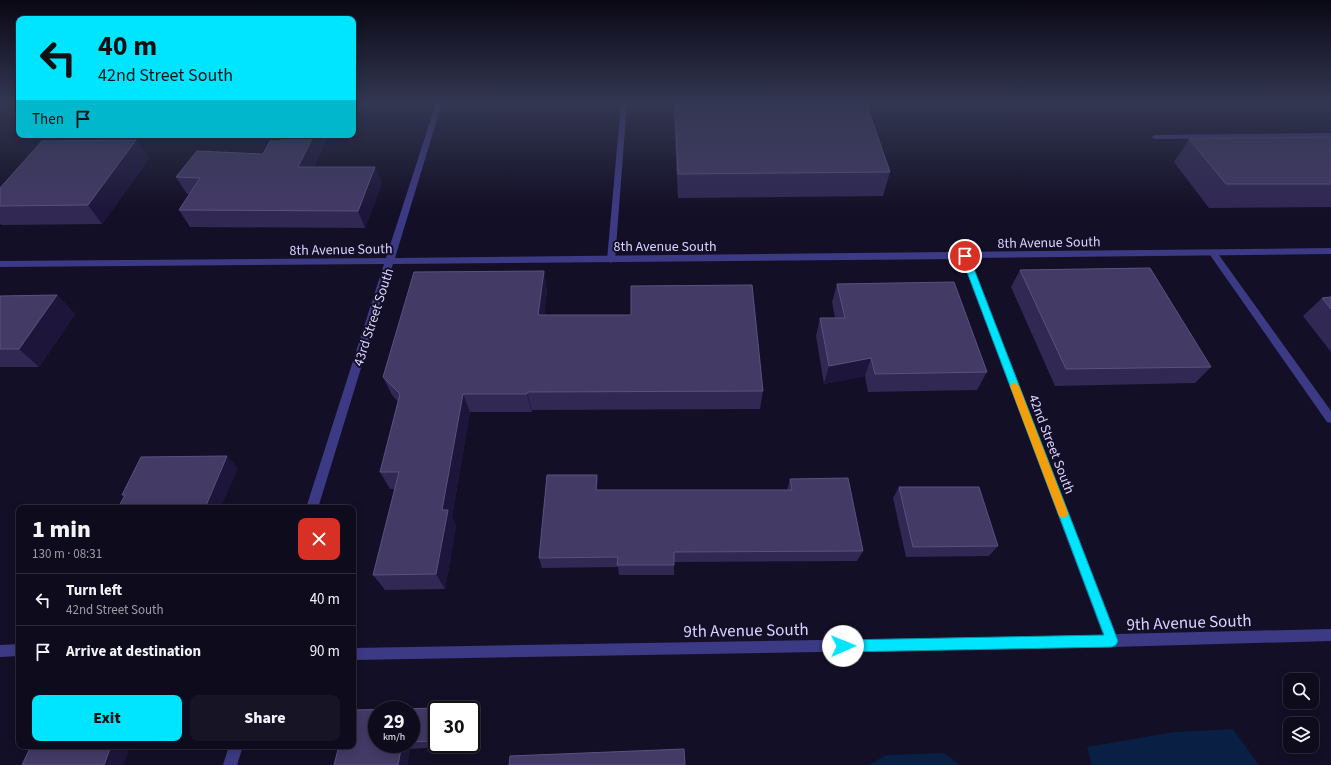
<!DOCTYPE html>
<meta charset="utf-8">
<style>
body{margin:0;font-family:"Source Sans 3",sans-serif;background:#171425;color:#f1f3f6;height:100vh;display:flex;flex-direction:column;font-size:15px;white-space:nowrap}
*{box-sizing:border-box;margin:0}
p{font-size:13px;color:#9b9ba3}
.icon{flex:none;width:22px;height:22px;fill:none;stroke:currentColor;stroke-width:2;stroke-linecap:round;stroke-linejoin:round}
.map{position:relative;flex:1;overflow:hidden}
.sheet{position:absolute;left:16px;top:505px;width:340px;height:244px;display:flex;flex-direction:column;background:#0e0b1c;border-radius:8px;box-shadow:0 2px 10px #0003,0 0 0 1px #2e2b3b}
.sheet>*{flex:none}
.banner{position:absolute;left:16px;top:16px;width:340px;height:122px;border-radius:8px;box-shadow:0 2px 10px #0003,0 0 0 1px #2e2b3b;background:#00e5ff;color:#111;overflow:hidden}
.tools{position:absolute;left:1283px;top:673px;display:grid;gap:8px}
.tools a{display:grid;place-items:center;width:36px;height:36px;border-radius:8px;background:#0e0b1c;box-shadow:0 2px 10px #0003,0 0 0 1px #2e2b3b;font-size:20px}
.speed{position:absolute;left:368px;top:701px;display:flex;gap:8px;font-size:20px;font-weight:700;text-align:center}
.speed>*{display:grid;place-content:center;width:52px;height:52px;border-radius:50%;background:#0e0b1c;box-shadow:0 2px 10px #0003,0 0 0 1px #2e2b3b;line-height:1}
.speed small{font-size:10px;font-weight:400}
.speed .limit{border:2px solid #111;border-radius:6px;background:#fff;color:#111}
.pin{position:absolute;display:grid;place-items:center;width:34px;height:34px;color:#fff;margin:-17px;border:2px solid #fff;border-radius:50%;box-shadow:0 1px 4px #0007}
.me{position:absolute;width:44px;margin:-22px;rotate:89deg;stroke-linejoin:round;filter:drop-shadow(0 0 3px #0008)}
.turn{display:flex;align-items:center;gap:14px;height:84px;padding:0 16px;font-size:18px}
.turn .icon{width:52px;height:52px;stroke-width:2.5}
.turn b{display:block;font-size:28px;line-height:34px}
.then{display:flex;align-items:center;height:38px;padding:0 16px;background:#0003;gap:8px;font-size:15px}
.round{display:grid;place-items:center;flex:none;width:42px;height:42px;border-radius:8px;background:#171425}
.overview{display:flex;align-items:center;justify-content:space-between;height:68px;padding:0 16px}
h1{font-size:24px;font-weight:800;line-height:30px}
.primary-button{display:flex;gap:8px;margin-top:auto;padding:8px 16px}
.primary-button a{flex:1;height:46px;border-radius:8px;background:#00e5ff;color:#111;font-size:16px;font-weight:800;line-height:46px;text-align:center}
.primary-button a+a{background:#171425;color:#f1f3f6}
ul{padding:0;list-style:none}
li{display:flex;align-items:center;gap:12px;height:52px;padding:0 16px;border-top:1px solid #2e2b3b}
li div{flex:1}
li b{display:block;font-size:15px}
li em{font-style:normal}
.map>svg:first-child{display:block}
</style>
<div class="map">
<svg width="1331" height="765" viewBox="0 0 1331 765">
<rect width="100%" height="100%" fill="#130f26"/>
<!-- water -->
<path fill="#0a1f44" d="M 1233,729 L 1259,765 L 1092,765 L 1087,747 L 1174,732 Z
M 944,753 L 960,765 L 869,765 L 886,755 Z"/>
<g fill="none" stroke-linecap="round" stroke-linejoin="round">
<!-- lane -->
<path fill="#3d3a85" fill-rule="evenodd" d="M 621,103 L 627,103 L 615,260 L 611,263 L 607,260 Z
M 1213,250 L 1216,251 L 1331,411 L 1331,423 L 1327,422 L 1210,255 L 1209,253 Z"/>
<!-- street -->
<path fill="#3d3a85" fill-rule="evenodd" d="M 436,103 L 442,103 L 395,258 L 1331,248 L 1331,254 L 970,258 L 1116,634 L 1331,629 L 1331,641 L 1112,647 L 353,660 L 353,648 L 1103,635 L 962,259 L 393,264 L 318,508 L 306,508 L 384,264 L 0,267 L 0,261 L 386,258 Z
M 1331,133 L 1331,137 L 1155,139 L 1151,137 L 1155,135 Z
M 19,644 L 19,656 L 0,657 L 0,645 Z
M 229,746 L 243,746 L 237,765 L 223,765 Z"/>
</g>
<!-- wall -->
<path fill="#312854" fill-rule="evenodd" d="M 673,103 L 866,103 L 890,172 L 883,196 L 678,198 Z
M 1120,103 L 1216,103 L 1121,104 Z
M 284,135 L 329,135 L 314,167 L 382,183 L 365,228 L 190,227 L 179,210 L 190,194 L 187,194 L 176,177 L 263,154 L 281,141 Z
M 1331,137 L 1331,207 L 1209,208 L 1174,162 L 1189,139 Z
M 136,140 L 149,159 L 102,224 L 1,225 L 0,223 L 0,188 Z
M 1020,270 L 1211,367 L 1195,383 L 1055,386 L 1011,287 Z
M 544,271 L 547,291 L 544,315 L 763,391 L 760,409 L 532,410 L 532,412 L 470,412 L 452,517 L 456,526 L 445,589 L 385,590 L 373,575 L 395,489 L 390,489 L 380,472 L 398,402 L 392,395 L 383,377 Z
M 837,284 L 987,372 L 977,390 L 868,392 L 865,376 L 824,384 L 816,336 L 820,318 L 835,318 L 832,302 Z
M 57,295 L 75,314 L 39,367 L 0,367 L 0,296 Z
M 1331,297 L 1331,352 L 1303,316 L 1322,298 Z
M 597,475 L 598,486 L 598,490 L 787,490 L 790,479 L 863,551 L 857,561 L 674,562 L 674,575 L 619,575 L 618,567 L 542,568 L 539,558 Z
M 899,487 L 998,546 L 989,556 L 906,557 L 893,498 Z
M 438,708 L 441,710 L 437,710 L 437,744 L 441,744 L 440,747 L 410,749 L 407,765 L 334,765 L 339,746 L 353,746 L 353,710 ZM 377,710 L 411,710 L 411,744 L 377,744 Z"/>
<!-- shaded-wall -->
<path fill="#1d163a" d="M 353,103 L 361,103 L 355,115 L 353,110 Z
M 314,135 L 329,135 L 306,183 L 298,167 Z
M 136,140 L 149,159 L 102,224 L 88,205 Z
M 375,167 L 382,183 L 365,228 L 358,211 Z
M 544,271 L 547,291 L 542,334 L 538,315 Z
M 57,295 L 75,314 L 39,367 L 19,349 Z
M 871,358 L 865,376 L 824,384 L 829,366 Z
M 527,392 L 532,410 L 532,412 L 527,394 Z
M 463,394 L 470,412 L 452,517 L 456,526 L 445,589 L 436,574 L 442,510 Z
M 227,456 L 238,468 L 221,508 L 205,508 Z
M 597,475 L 598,486 L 598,502 L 596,490 Z
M 437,716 L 437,744 L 441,744 L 440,747 L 433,741 Z
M 402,744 L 404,744 L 410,749 L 407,765 L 398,765 Z
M 111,746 L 131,746 L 123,765 L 104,765 Z"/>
<!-- building -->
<path fill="#433a66" stroke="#5a527e" d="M 675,103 L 866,103 L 890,172 L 678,174 Z
M 284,135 L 314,135 L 298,167 L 375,167 L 358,211 L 179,210 L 200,178 L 176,177 L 197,151 L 263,154 L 270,141 L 281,141 Z
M 1331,137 L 1331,184 L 1226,184 L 1189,139 Z
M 136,140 L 88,205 L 0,206 L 0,188 L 42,141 Z
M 1150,268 L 1211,367 L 1066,369 L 1020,270 Z
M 544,271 L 538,315 L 631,315 L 631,286 L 752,285 L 763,391 L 527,392 L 527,394 L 463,394 L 442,510 L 448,510 L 436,574 L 373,575 L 399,472 L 380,472 L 400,394 L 383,377 L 414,272 Z
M 954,282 L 987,372 L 875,374 L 871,358 L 829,366 L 820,318 L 845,318 L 837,284 Z
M 57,295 L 19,349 L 0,349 L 0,296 Z
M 1331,297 L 1331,309 L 1322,298 Z
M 227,456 L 205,508 L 118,508 L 125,495 L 122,495 L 141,457 Z
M 547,475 L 597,475 L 596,490 L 792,490 L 790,479 L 848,478 L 863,551 L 674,552 L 674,565 L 617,565 L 618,557 L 539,558 Z
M 899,487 L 979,487 L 998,546 L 913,547 Z
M 438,708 L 438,710 L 437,710 L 437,716 L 433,741 L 411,742 L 411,710 L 377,710 L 377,744 L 402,744 L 398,765 L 334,765 L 339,746 L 353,746 L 353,710 Z
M 31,746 L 111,746 L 104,765 L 22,765 Z
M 684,749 L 685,765 L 509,765 L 510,756 Z"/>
<!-- sky -->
<linearGradient id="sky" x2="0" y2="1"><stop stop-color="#0a0815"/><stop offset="0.49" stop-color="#333752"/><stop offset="1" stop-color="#333752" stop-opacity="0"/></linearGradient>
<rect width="1331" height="210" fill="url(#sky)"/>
<!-- route -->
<path fill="#00e5ff" stroke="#0095a6" d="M 965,254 L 969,256 L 1118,641 L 1116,645 L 1112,647 L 843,652 L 839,650 L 837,646 L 839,642 L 843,640 L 1104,635 L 961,256 Z"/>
<!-- slow -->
<path fill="#f59e0b" d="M 1014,382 L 1019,386 L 1068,513 L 1067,516 L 1063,518 L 1059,516 L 1058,513 L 1010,386 Z"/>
<g text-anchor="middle" stroke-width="4" stroke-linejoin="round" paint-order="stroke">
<!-- street labels -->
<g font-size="14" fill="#d9d4ff" stroke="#130f26">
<text transform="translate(1049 242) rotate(-1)" y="5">8th Avenue South</text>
<text x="665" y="251">8th Avenue South</text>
<text transform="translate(341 249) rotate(-1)" y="5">8th Avenue South</text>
<text transform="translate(373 317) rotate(-72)" y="5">43rd Street South</text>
<text transform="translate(1052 444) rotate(69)" y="5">42nd Street South</text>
</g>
<!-- near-street labels -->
<g font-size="17" fill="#d9d4ff" stroke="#130f26">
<text transform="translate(1189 622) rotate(-2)" y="6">9th Avenue South</text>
<text transform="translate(746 630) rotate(-1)" y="6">9th Avenue South</text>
</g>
</g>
</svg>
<div class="tools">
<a><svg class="icon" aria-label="search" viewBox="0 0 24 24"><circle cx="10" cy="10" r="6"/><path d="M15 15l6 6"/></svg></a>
<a><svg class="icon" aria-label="layers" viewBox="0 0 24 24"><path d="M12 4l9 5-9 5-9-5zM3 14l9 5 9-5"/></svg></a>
</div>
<div class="speed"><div>29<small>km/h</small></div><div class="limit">30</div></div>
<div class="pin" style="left:965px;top:256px;background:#d93025"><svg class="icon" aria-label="arrive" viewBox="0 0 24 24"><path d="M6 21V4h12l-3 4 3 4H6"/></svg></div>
<svg class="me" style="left:843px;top:646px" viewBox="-20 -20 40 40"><circle r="19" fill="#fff"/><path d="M0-13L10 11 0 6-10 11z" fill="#00e5ff"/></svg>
<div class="banner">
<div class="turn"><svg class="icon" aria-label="left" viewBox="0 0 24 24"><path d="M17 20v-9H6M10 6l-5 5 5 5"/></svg><div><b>40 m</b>42nd Street South</div></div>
<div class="then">Then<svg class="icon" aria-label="arrive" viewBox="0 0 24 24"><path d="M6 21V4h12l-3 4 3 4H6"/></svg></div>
</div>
<section class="sheet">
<div class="overview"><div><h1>1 min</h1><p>130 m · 08:31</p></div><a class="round" style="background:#d93025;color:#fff"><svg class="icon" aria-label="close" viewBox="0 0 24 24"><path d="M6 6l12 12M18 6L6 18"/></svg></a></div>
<ul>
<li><svg class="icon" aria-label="left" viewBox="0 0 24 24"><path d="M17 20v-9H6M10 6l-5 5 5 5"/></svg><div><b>Turn left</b><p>42nd Street South</p></div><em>40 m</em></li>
<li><svg class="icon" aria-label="arrive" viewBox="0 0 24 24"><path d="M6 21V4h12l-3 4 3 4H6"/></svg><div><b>Arrive at destination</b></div><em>90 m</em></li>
</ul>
<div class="primary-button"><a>Exit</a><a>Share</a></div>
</section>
</div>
